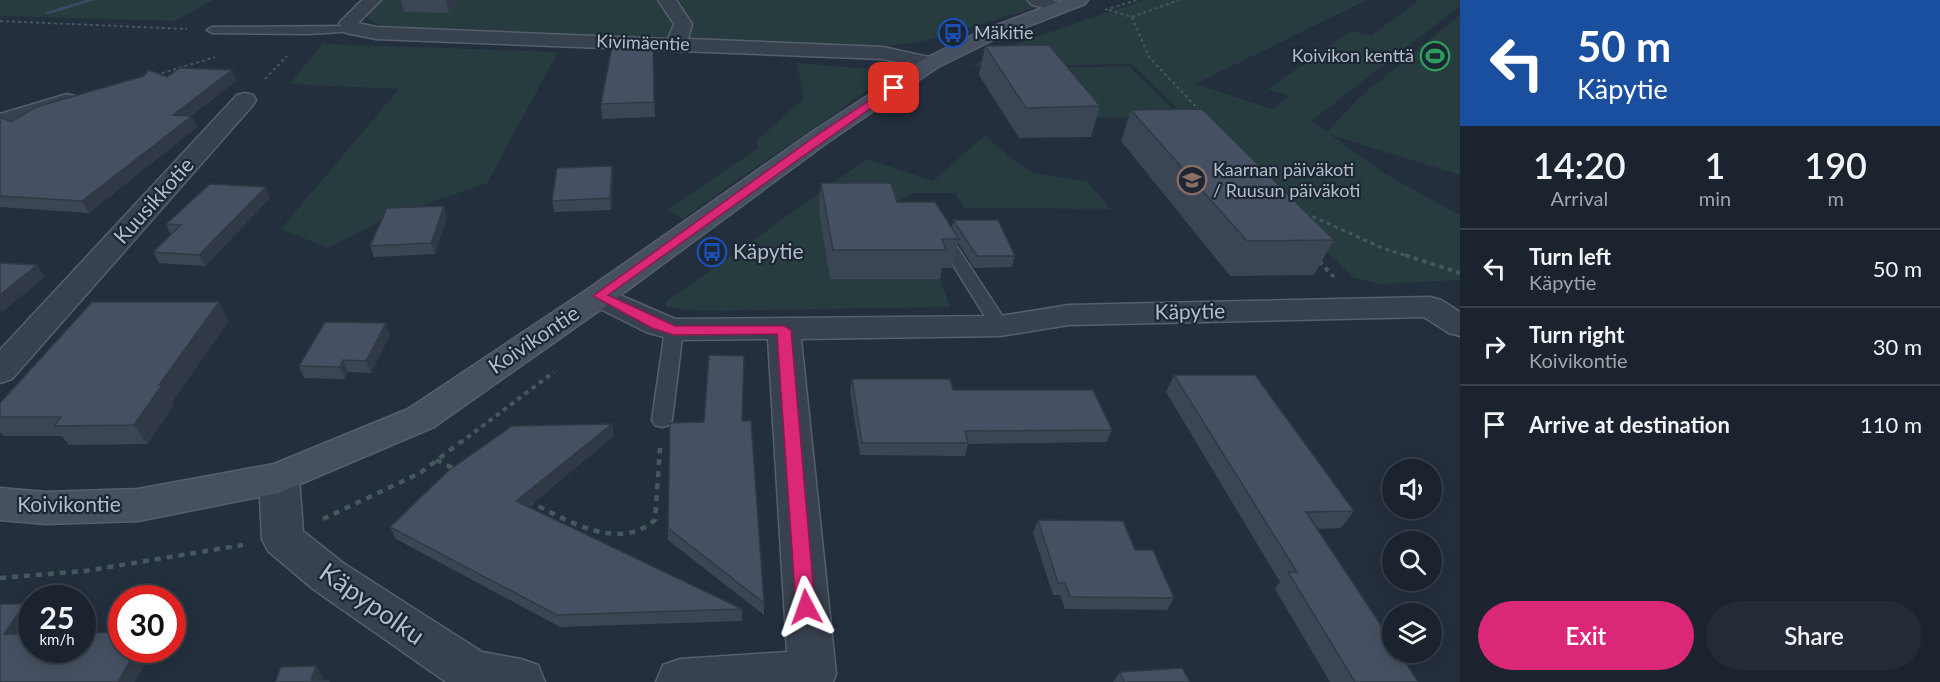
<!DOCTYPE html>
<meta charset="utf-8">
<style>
body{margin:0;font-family:Lato,sans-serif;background:#242b36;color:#f1f3f6;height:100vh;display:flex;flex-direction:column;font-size:22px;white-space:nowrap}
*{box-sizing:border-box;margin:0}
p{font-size:20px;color:#a0a4aa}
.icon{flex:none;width:33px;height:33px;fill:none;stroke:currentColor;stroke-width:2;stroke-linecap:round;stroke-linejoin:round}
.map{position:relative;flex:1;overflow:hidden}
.details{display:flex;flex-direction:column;background:#1b232e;width:480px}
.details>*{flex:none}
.top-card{background:#1a4fa0;color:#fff;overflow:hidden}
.controls{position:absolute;left:1382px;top:459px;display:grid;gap:12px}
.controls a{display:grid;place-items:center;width:60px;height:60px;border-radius:50%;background:#1b232e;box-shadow:0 3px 15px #0003,0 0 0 2px #39404a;font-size:30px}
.speed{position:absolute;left:18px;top:585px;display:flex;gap:12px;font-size:30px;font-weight:700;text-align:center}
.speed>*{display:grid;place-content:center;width:78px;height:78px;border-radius:50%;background:#1b232e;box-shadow:0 3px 15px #0003,0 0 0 2px #39404a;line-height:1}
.speed small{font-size:15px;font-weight:400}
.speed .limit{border:9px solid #d22;background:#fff;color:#111}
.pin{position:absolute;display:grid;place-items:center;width:51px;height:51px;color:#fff;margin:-26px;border-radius:12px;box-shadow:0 3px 9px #0006}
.me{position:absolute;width:66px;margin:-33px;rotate:356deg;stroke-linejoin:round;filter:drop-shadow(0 0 4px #0008)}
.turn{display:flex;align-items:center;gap:21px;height:126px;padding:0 18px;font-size:27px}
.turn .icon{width:78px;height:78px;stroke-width:2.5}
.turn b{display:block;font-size:42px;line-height:51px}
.eta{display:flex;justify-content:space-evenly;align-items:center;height:102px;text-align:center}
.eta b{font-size:36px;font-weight:600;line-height:42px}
.primary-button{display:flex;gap:12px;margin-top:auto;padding:12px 18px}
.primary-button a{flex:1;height:69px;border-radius:36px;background:#db2777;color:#fff;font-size:24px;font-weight:600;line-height:69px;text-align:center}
.primary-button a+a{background:#242b36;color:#f1f3f6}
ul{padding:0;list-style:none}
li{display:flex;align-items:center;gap:18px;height:78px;padding:0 18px;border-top:2px solid #39404a}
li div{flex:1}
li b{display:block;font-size:22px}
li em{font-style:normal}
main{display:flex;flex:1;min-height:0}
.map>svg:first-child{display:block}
</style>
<main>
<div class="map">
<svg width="1460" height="682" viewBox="0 0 1460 682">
<rect width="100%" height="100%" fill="#242f3e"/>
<!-- green -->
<path fill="#263c3f" d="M 0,0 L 213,0 L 175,21 L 0,16 Z
M 381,0 L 1062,0 L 920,42 L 888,46 L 383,28 L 363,15 Z
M 1143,0 L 1367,0 L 1195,84 L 1273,109 L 1290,96 L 1268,89 L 1351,31 L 1371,36 L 1419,0 L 1460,0 L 1460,6 L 1311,121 L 1327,132 L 1360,97 L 1460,15 L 1460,175 L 1331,135 L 1385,174 L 1460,215 L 1460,280 L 1381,284 L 1354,278 L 1131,64 L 971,67 L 1010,46 Z
M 323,44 L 558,52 L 487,183 L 389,217 L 328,248 L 281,229 L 399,89 L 289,84 Z
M 797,63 L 891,71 C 826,125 751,167 683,219 L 667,210 L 758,148 L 756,141 L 804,98 Z
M 1129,66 L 1180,116 L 1093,118 L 1050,68 Z
M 985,135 L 1013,160 L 1035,174 L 1087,181 L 1110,209 L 965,208 L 955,193 L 912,193 L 893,204 L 830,279 L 940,279 L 950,307 L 699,311 L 666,307 L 666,302 L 867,159 L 933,181 Z"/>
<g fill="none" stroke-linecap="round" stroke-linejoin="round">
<!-- stream -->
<path fill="#394c67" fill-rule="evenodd" d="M 85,0 L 95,0 L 49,14 L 44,13 Z"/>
<!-- lane casing -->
<g stroke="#565f6c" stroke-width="3">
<path id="lane" d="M 353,26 L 357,27 L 357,31 L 308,34 L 212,33 L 207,30 L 212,27 Z
M 943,231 L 948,233 L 1009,326 L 1006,330 L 994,330 L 991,326 L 935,236 Z
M 674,324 L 683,330 L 672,420 L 669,425 L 662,427 L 655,425 L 652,420 L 665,330 Z"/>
</g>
<!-- street casing -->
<g stroke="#565f6c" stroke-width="3">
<path id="street" d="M 362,0 L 381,0 L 358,23 L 376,27 L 668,39 L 674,24 L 658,0 L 676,0 L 692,24 L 688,39 L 883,47 L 938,59 L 941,63 L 938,67 L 931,69 L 883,59 L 376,39 L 346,33 L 339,23 Z
M 1028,0 L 1053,0 L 1064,7 L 1055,12 L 1031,4 Z
M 245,93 L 253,95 L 256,100 L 253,105 L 12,379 L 0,383 L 0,350 L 237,95 Z
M 67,94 L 75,96 L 78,101 L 75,106 L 0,128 L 0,114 Z
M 599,286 L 675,319 L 1000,316 L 1069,305 L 1430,297 L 1441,300 L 1460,312 L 1460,336 L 1449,333 L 1424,317 L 1069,325 L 1000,336 L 801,339 L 836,674 L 833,682 L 656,682 L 663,665 L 680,659 L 787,652 L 768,339 L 674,340 L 646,332 L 588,303 L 584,296 L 588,289 Z
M 279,463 L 293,467 L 299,478 L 303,531 L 343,563 L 482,652 L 521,659 L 538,665 L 545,682 L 446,682 L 313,589 L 268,551 L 262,539 L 259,478 L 265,467 Z"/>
</g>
<!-- secondary casing -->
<g stroke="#565f6c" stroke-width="3">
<path id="secondary" d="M 1063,0 L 1088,0 L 1085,4 L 993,40 L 938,67 L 828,142 L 610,303 L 434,427 L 279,493 L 138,521 L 46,524 L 0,520 L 0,488 L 46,492 L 138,489 L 274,464 L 408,409 L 588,289 L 812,132 L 924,59 L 979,32 Z"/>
</g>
<!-- path-far3 -->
<path stroke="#44595c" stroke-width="2" stroke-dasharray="3 3" stroke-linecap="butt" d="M 1105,10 L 1137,0
M 1109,10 L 1132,17 L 1179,0
M 1132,17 L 1149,57 L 1201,112
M 0,21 L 187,29
M 156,75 L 215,57
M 265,79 L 287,56"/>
<!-- path-far2 -->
<path stroke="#44595c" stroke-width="3" stroke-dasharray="4 4" stroke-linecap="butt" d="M 1305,213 L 1380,247 L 1410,257"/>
<!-- path-far1 -->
<path stroke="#44595c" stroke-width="4" stroke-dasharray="4.5 4.5" stroke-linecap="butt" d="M 1405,255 L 1460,273
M 1319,261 L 1334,277
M 460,443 L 554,372"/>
<!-- path -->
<path stroke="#44595c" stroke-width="4.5" stroke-dasharray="6 6" stroke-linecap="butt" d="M 436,460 L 455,469
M 528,501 C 565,519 618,553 655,520 L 660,448
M 323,519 L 420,473 L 462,441
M 0,578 L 85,571 L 243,545"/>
<!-- lane -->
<use href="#lane" fill="#38414e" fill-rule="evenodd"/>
<!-- street -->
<use href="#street" fill="#38414e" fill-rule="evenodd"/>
<!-- secondary -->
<use href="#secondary" fill="#465061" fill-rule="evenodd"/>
</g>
<!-- wall -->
<path fill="#3b4654" d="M 401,0 L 461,0 L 449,13 L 404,12 Z
M 985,46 L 1100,106 L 1091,137 L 1019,138 L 979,75 Z
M 654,60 L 655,117 L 602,119 L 601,104 Z
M 232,70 L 236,81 L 191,116 L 197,127 L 89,213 L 0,207 L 0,117 L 11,122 L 167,77 Z
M 1131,110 L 1334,240 L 1314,275 L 1230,276 L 1121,141 Z
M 613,177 L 611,210 L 554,212 L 552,201 Z
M 821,183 L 897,202 L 952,228 L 953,220 L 1015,256 L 1012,267 L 974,268 L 958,242 L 952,268 L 942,268 L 940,279 L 830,279 L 819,211 Z
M 270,198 L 205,266 L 159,263 L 153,252 L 171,235 L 166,224 Z
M 447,217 L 435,254 L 374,257 L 370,246 Z
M 229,321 L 172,402 L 174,405 L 147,444 L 69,445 L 62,436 L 4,436 L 0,432 L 0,403 Z
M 386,323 L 390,335 L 371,373 L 348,372 L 345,379 L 304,378 L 299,366 Z
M 1174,375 L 1354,511 L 1341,528 L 1316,529 L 1418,682 L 1330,682 L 1275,589 L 1280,582 L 1166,392 Z
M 852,379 L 953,390 L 1112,430 L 1107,442 L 968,444 L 965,456 L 860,455 L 850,391 Z
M 742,421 L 764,603 L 764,615 L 668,540 L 668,528 Z
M 612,424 L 614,436 L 528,507 L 742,609 L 742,621 L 560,627 L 396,539 L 390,527 Z
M 1038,520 L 1135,550 L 1174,598 L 1167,610 L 1065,609 L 1060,595 L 1053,595 L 1033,533 Z
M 1120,672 L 1190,682 L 1113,682 Z"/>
<!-- shaded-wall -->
<path fill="#303945" d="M 446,0 L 461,0 L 449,13 Z
M 653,46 L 654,60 L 655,117 L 654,102 Z
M 232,70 L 236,81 L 178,126 L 173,115 Z
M 192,116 L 197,127 L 89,213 L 82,201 Z
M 612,166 L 613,177 L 611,210 L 610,198 Z
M 266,187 L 270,198 L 205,266 L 199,255 Z
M 444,206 L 447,217 L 435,254 L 431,243 Z
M 37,265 L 45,277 L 2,312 L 0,309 L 0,295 Z
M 219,302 L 229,321 L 172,402 L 174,405 L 147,444 L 134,425 L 159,385 Z
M 386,323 L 390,335 L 371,373 L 366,361 Z
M 343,360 L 348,372 L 345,379 L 340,367 Z
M 612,424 L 614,436 L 520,513 L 516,501 Z
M 25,604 L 32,611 L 32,623 L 17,646 L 4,634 Z
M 136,650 L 153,650 L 135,682 L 118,682 Z
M 316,666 L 323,678 L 322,682 L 311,680 Z"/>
<!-- building -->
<path fill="#455162" stroke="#303945" stroke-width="1.5" d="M 1049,45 L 1100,106 L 1026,108 L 985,46 Z
M 612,46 L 653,46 L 654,102 L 601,104 Z
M 180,68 L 232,70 L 173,115 L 192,116 L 82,201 L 0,196 L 0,117 L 11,122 L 36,107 L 144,76 L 149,70 L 167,77 Z
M 1202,109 L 1334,240 L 1247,241 L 1131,110 Z
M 612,166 L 610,198 L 552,201 L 557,168 Z
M 821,183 L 891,183 L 897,202 L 935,202 L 959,239 L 942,239 L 946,250 L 833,250 Z
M 210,184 L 266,187 L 199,255 L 153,252 L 181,225 L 166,224 Z
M 444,206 L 431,243 L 370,246 L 387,208 Z
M 953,220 L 998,220 L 1015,256 L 977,256 Z
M 0,263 L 37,265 L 0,295 Z
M 92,302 L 219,302 L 159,385 L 162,385 L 134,425 L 54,426 L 61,417 L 0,417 L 0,403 Z
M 325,322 L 386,323 L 366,361 L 343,360 L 340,367 L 299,366 Z
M 709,355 L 744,356 L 742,421 L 751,421 L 764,603 L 668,528 L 670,423 L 704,422 Z
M 1174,375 L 1255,375 L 1354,511 L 1306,512 L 1392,642 L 1392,652 L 1399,652 L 1418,682 L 1355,682 L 1288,572 L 1297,572 Z
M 852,379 L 950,379 L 953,390 L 1093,390 L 1112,430 L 965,431 L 968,443 L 862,443 Z
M 612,424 L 516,501 L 742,609 L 557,615 L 390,527 L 448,471 L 512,426 Z
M 1038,520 L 1123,521 L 1135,550 L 1153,550 L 1174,598 L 1070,597 L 1065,583 L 1058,583 Z
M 0,604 L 25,604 L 4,634 L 32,634 L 32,650 L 82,650 L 82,633 L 122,632 L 122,650 L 136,650 L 118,682 L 0,682 Z
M 316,666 L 311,680 L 330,680 L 329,682 L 275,682 L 281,667 Z
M 1182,668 L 1190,682 L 1124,682 L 1120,672 Z"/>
<!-- route -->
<path fill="#db2777" stroke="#8e194d" stroke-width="1.5" d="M 891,86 L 899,88 L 608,295 L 675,326 L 784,326 L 791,330 L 815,607 L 812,613 L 806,615 L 799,613 L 796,607 L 777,334 L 674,335 L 652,328 L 593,296 L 817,135 Z"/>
<!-- icons -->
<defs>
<g id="bus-ring" transform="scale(1.5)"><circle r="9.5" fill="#1d2633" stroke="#1a4fb4" stroke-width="1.5"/><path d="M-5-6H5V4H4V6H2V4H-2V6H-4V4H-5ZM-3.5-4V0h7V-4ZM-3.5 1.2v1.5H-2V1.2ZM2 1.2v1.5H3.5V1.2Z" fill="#1a4fb4"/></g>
<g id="stadium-ring" transform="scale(1.5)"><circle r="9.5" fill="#1d2633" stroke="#2e9e5b" stroke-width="1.5"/><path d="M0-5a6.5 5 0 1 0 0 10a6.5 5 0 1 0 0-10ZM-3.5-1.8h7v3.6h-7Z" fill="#2e9e5b"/></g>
<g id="school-ring" transform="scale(1.5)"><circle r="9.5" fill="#1d2633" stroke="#8d6e63" stroke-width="1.5"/><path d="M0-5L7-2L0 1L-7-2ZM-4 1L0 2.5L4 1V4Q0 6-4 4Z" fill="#8d6e63"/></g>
</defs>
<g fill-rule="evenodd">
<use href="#bus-ring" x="953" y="33"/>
<use href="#stadium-ring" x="1435" y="56"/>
<use href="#school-ring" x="1192" y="180"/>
<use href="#bus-ring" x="712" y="252"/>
</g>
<g text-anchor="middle" stroke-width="4.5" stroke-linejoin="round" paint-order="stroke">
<!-- far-poi labels -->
<g font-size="18" fill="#b4bcc9" stroke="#1d2633" text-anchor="start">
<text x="974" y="39">Mäkitie</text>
<text x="1414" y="62" text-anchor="end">Koivikon kenttä</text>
<text x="1213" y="176">Kaarnan päiväkoti<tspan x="1213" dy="21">/ Ruusun päiväkoti</tspan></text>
</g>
<!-- far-street labels -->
<g font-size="18" fill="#b4bcc9" stroke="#1d2633">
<text transform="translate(643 43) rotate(2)" y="6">Kivimäentie</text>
</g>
<!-- street labels -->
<g font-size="21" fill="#b4bcc9" stroke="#1d2633">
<text transform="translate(154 201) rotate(-48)" y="7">Kuusikkotie</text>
<text transform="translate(1190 312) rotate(-1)" y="7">Käpytie</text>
<text transform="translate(534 340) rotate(-34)" y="7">Koivikontie</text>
<text x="69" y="512">Koivikontie</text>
</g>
<!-- poi labels -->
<g font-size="21" fill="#b4bcc9" stroke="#1d2633" text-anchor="start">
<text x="733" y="259">Käpytie</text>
</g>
<!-- near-street labels -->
<g font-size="26" fill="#b4bcc9" stroke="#1d2633">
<text transform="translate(372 604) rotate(35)" y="9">Käpypolku</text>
</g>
</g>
</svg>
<div class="controls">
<a><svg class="icon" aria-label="sound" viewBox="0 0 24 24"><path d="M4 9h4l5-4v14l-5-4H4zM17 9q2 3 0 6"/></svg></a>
<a><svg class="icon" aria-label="search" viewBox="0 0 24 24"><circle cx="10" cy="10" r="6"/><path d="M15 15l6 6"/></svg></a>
<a><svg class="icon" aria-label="layers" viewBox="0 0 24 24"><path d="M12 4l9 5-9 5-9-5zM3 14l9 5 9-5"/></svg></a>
</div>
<div class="speed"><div>25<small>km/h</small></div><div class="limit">30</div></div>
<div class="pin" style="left:894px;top:88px;background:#d93025"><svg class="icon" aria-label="arrive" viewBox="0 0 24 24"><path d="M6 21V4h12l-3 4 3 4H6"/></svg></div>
<svg class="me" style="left:806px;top:607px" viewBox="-20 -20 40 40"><path d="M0-17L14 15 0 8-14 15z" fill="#db2777" stroke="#fff" stroke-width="4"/></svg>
</div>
<section class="details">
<div class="top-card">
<div class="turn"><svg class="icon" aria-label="left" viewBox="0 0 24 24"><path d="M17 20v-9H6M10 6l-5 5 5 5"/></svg><div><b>50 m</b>Käpytie</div></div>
</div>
<div class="eta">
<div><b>14:20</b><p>Arrival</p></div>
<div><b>1</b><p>min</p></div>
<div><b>190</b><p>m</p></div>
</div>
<ul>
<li><svg class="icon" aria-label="left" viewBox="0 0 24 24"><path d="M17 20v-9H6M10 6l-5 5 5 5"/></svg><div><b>Turn left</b><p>Käpytie</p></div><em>50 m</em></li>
<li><svg class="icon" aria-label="right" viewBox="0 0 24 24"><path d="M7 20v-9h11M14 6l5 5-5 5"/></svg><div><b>Turn right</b><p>Koivikontie</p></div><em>30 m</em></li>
<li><svg class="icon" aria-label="arrive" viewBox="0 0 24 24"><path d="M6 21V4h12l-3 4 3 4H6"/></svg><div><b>Arrive at destination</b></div><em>110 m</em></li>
</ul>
<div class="primary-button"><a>Exit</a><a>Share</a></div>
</section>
</main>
